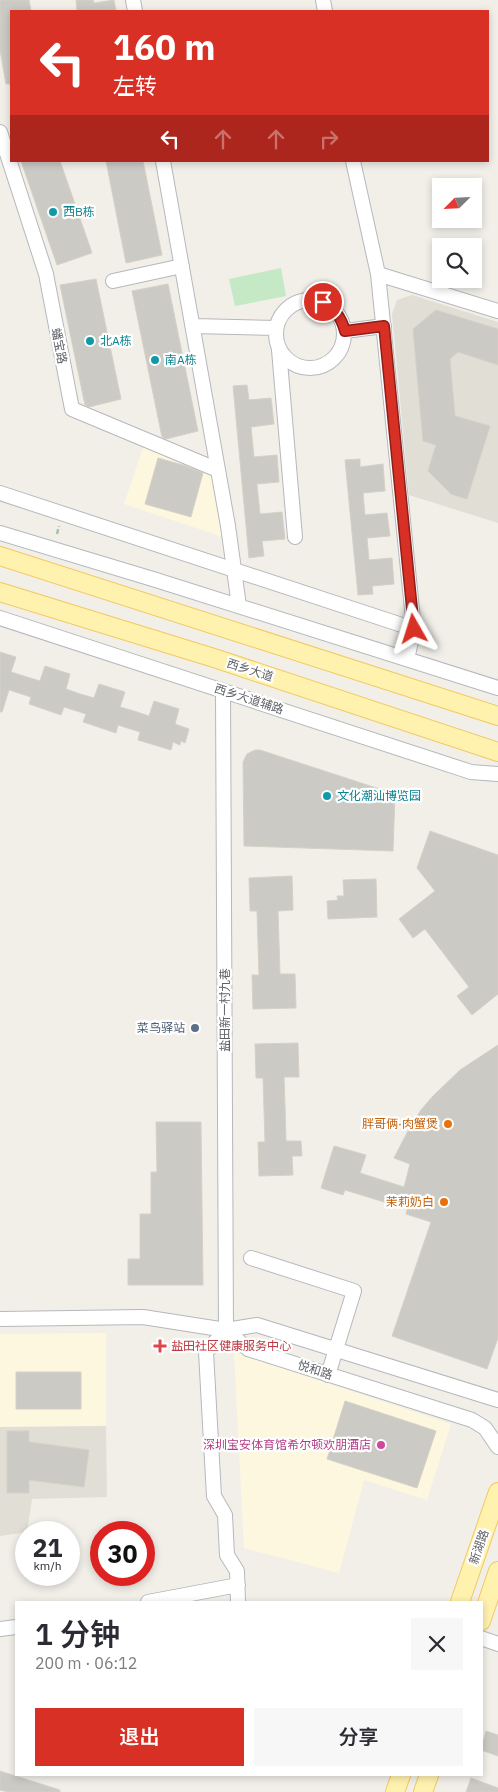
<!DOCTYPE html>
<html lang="zh">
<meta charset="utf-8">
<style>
body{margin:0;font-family:"IBM Plex Sans","Noto Sans SC",sans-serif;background:#f7f7f7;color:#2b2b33;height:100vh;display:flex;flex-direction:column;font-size:19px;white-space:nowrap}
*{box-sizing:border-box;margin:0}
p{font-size:16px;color:#7c7c81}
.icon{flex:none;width:28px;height:28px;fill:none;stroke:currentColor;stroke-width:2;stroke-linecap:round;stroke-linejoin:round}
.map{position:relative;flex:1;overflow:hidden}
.sheet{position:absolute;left:15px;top:1601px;width:468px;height:175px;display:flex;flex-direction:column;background:#fff;border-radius:0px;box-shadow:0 2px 8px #0003}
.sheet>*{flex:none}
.top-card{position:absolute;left:10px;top:10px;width:479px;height:152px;border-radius:0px;box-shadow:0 2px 8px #0003;background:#d93025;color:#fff;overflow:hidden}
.needle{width:32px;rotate:246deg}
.fabs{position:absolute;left:432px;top:178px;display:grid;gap:10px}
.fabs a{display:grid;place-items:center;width:50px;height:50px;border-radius:0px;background:#fff;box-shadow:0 2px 8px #0003;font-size:25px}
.speed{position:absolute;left:15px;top:1521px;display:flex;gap:10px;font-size:25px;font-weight:700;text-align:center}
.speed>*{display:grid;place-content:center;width:65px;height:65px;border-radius:50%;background:#fff;box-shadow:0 2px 8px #0003;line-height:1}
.speed small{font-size:12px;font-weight:400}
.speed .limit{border:8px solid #d22;background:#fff;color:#111}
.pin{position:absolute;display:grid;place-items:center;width:42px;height:42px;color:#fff;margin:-21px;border:2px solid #fff;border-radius:50%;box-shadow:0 1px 5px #0007}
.me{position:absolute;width:55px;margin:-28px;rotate:354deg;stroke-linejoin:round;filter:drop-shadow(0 0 4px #0008)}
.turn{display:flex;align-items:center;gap:18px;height:105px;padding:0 20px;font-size:22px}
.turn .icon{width:65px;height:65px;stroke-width:2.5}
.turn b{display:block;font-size:35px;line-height:42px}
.lanes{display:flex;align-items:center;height:48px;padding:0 20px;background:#0003;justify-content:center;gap:25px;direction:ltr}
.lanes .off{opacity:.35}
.round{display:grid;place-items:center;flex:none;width:52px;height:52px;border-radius:0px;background:#f7f7f7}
.head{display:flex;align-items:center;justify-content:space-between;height:85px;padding:0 20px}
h1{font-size:30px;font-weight:600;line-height:38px}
.action{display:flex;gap:10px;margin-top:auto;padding:10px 20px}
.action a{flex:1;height:58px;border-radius:0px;background:#d93025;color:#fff;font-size:20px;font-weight:600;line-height:58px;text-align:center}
.action a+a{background:#f7f7f7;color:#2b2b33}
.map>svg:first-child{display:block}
</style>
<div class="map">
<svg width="498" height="1792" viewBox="0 0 498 1792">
<rect width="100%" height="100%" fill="#f1efe8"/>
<!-- commercial -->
<path fill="#fef7e0" d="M 145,442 L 210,469 L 223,537 L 124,504 Z
M 106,1333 L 106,1426 L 0,1427 L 0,1334 Z
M 234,1352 L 451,1424 L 427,1500 L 364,1480 L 339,1573 L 244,1548 Z"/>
<!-- education -->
<path fill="#e1ded6" d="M 412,295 L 498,322 L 498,523 L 409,495 L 392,314 L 397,300 Z
M 106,1426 L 107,1497 L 32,1499 L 27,1532 L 0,1536 L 0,1427 Z"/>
<!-- green -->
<path fill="#c5e8c5" d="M 281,268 L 286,296 L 235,306 L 229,279 Z"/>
<!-- building -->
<path fill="#cccac5" stroke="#d6d1c6" d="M 0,0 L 29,0 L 31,11 L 11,11 L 11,84 L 6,84 L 0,50 Z
M 76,0 L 93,0 L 94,3 L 114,0 L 116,11 L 77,11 Z
M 21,161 L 60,161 L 92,253 L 57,265 Z
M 106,161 L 143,161 L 162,255 L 126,263 Z
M 96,279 L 121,399 L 89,407 L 85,405 L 60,285 Z
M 168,284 L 198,431 L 166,439 L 162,437 L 132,291 Z
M 436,310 L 498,329 L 498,365 L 458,352 L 450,359 L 455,416 L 490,426 L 467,499 L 451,494 L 428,471 L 436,445 L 423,441 L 413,329 Z
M 247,385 L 249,400 L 271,398 L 274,424 L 251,427 L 254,457 L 277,455 L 279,482 L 257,484 L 260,514 L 282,512 L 285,539 L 262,541 L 264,556 L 249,558 L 233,386 Z
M 158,458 L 183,465 L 203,473 L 191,517 L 145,504 Z
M 360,459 L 360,467 L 383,464 L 385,491 L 363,493 L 365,515 L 387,513 L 390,536 L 367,538 L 369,560 L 392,558 L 394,584 L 372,586 L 373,594 L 358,595 L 345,460 Z
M 0,652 L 16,657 L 11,672 L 40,681 L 45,666 L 70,674 L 66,689 L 80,694 L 94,698 L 99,684 L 125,692 L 120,707 L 134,711 L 149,716 L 154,701 L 179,709 L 175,724 L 189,729 L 185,743 L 181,741 L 180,745 L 173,742 L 171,750 L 138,740 L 140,732 L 118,725 L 116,733 L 83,722 L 86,714 L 64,707 L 61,715 L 29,704 L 31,697 L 9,690 L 2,712 L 0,712 Z
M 255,750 L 260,750 L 395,794 L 393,851 L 244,846 L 243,762 L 247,754 Z
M 430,831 L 498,855 L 498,994 L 472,1015 L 457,996 L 469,987 L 425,929 L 413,938 L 399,919 L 435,891 L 417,868 Z
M 292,876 L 293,910 L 278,911 L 280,974 L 295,974 L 296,1008 L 253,1009 L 252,975 L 259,975 L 257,911 L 250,911 L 249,878 Z
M 376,879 L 377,917 L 328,919 L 327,901 L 338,900 L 337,896 L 344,896 L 343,880 Z
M 298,1043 L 299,1077 L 284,1077 L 285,1106 L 286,1141 L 301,1141 L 302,1156 L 292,1156 L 293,1175 L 259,1176 L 258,1142 L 265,1142 L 263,1078 L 256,1078 L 255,1044 Z
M 498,1045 L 498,1338 L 487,1369 L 392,1336 L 431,1222 L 406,1214 L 407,1209 L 345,1190 L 343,1195 L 321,1188 L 334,1146 L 366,1155 L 360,1173 L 404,1187 L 410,1164 L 394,1158 L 411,1125 L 421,1110 L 433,1096 L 460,1070 Z
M 156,1122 L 201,1122 L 203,1285 L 128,1285 L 128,1259 L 140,1259 L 140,1214 L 151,1214 L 151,1172 L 157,1172 Z
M 16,1372 L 81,1372 L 81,1409 L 16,1409 Z
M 345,1401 L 436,1431 L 417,1488 L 327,1459 Z
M 7,1431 L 29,1431 L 29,1442 L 89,1450 L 84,1487 L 29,1480 L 29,1493 L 7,1493 Z
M 486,1731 L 498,1735 L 498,1756 L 481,1750 Z
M 0,1771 L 60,1790 L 60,1792 L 8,1792 L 0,1790 Z
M 471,1778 L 498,1788 L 498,1792 L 466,1792 Z"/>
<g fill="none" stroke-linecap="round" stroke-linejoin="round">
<!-- minor casing -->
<g stroke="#b5b8bc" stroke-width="16">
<path id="minor" d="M 133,0 L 135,11
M 323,0 L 325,11
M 0,132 L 46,274 L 72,409 L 218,470
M 163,161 L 228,526 L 239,606
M 353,161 L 378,274 L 414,629 L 407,659
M 378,274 L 498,311
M 113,281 L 182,266
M276 334a34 34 0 1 1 68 0a34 34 0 1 1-68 0Z
M 193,326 L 276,328
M 345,331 L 384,326
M 279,350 L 295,537
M 0,493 L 414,629
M 0,533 L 156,580 L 498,688
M 0,618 L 471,772 L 498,774
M 223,691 L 226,1330
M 251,1258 L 354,1291 L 328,1375
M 0,1319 L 143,1317 L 226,1330 L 257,1325 L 498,1400
M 226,1330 L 248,1349 L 472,1420 L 485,1428 L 498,1447
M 226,1330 L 206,1352 L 214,1496 L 225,1515 L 227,1555 L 237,1571 L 238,1602
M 148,1602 L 238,1585
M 0,1629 L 16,1627
M 481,1638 L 498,1644"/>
</g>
<!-- major casing -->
<g stroke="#f2c960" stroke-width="20">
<path id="major" d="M 0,556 L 498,716
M 0,592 L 214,658 L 498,752
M 460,1602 L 498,1492
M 481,1621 L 498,1571
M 395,1792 L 401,1775
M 423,1792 L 429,1775"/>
</g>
<!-- path -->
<path stroke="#9cc7a9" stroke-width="2.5" stroke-dasharray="5 2.5" stroke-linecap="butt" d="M 57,534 L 59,526"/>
<!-- minor -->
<use href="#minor" stroke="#fff" stroke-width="14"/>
<!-- major -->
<use href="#major" stroke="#fff2af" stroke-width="18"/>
</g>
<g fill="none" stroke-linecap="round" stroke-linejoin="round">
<!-- route casing -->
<g stroke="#8d1f18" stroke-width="12">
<path id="route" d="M 323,302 C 335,309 341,317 345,331 L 384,326 L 414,629"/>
</g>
<!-- route -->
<use href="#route" stroke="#d93025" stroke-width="9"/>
</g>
<!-- markers -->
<g fill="#0f9aa8" stroke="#fff" stroke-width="2">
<circle cx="53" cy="212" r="5"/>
<circle cx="90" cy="341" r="5"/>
<circle cx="155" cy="360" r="5"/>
<circle cx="327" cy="796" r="5"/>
</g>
<circle fill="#5c6f8a" stroke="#fff" stroke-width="2" cx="195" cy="1028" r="5"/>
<g fill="#e8710a" stroke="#fff" stroke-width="2">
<circle cx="448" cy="1124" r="5"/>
<circle cx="444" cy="1202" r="5"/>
</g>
<path fill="#e0444e" stroke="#fff" stroke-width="2" d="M157.5 1338.5h5v5h5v5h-5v5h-5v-5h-5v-5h5z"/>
<circle fill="#d1479c" stroke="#fff" stroke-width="2" cx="381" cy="1445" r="5"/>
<g text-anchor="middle" stroke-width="4.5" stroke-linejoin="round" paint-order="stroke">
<!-- culture labels -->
<g font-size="12" fill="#0d838f" stroke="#fff" text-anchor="start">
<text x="63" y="216">西B栋</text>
<text x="100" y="345">北A栋</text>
<text x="165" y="364">南A栋</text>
<text x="337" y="800">文化潮汕博览园</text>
</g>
<!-- street labels -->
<g font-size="12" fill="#5f6368" stroke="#fff">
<text transform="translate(59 346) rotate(79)" y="4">蟠宝路</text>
<text transform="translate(250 670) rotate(18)" y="4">西乡大道</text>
<text transform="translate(249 699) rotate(18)" y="4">西乡大道辅路</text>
<text transform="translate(225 1010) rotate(-90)" y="4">盐田新一村九巷</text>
<text transform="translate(315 1370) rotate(18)" y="4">悦和路</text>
<text transform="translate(479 1547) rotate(-71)" y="4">新湖路</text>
</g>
<!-- service labels -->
<g font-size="12" fill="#4e5e75" stroke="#fff" text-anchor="end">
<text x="185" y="1032">菜鸟驿站</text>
</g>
<!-- food labels -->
<g font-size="12" fill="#c56008" stroke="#fff" text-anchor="end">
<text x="438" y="1128">胖哥俩·肉蟹煲</text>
<text x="434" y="1206">茉莉奶白</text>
</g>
<!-- health labels -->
<g font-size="12" fill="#be3a42" stroke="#fff" text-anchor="start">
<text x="171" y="1350">盐田社区健康服务中心</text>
</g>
<!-- hotel labels -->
<g font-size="12" fill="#b23c85" stroke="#fff" text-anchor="end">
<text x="371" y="1449">深圳宝安体育馆希尔顿欢朋酒店</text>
</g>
</g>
</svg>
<div class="fabs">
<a><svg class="needle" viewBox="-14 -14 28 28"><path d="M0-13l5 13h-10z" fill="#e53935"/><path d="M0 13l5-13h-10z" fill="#7c7c81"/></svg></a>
<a><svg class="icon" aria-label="search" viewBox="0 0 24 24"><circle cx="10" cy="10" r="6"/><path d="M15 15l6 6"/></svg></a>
</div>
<div class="speed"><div>21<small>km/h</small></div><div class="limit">30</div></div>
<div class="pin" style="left:323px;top:302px;background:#d93025"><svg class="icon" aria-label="arrive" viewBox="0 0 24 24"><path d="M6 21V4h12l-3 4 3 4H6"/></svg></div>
<svg class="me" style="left:414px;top:629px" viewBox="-20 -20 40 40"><path d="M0-17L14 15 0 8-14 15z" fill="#d93025" stroke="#fff" stroke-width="4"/></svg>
<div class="top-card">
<div class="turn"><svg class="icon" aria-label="left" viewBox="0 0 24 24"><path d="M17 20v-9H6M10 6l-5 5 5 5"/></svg><div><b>160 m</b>左转</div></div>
<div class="lanes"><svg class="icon" aria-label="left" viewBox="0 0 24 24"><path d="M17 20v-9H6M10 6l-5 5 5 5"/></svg><svg class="icon off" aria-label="ahead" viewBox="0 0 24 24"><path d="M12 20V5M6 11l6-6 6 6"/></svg><svg class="icon off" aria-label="ahead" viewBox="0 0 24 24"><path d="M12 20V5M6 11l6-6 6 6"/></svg><svg class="icon off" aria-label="right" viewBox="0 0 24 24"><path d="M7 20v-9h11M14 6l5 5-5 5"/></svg></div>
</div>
<section class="sheet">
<div class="head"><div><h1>1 分钟</h1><p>200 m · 06:12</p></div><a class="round"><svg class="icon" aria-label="close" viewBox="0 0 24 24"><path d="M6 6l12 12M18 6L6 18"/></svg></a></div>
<div class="action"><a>退出</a><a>分享</a></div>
</section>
</div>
